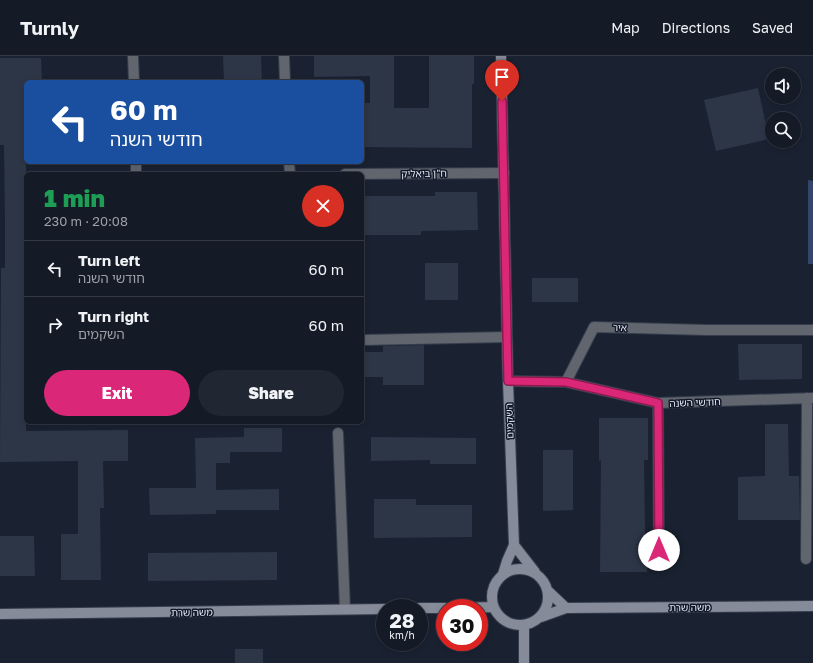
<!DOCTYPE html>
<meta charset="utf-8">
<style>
body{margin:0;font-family:"Golos Text","Noto Sans Hebrew",sans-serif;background:#212732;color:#f1f3f6;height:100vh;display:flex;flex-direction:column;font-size:15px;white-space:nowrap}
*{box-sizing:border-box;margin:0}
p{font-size:13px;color:#9da1a7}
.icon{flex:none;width:22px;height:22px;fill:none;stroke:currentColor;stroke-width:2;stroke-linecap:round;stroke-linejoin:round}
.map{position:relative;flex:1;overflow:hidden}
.drawer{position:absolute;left:24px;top:116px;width:340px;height:252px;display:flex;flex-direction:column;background:#141a26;border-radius:6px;box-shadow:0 2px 6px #0003,0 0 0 1px #333843}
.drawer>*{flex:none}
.hud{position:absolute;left:24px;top:24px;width:340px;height:84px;border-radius:6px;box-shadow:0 2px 6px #0003,0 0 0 1px #333843;background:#1a4fa0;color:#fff;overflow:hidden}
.fabs{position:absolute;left:765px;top:12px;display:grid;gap:8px}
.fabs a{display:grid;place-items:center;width:36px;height:36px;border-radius:50%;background:#141a26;box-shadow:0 2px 6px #0003,0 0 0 1px #333843;font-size:20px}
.speed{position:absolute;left:376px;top:543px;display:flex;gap:8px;font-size:20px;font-weight:700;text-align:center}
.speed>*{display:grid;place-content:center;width:52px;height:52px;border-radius:50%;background:#141a26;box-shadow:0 2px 6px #0003,0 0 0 1px #333843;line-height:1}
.speed small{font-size:10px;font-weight:400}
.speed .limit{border:6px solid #d22;background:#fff;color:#111}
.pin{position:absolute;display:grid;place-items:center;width:34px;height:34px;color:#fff;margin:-41px -17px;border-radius:50% 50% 50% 0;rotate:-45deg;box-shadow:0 0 4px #0007}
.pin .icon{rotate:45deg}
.me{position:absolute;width:44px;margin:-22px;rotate:0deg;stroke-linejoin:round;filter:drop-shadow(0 0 3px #0008)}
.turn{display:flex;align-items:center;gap:14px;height:84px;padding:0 20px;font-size:18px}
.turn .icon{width:52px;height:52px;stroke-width:2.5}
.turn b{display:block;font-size:28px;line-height:34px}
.round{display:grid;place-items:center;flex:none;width:42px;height:42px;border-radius:21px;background:#212732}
.head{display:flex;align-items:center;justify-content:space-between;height:68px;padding:0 20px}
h1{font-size:24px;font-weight:800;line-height:30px;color:#1e9e55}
.primary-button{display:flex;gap:8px;margin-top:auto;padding:8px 20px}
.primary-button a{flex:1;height:46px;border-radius:24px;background:#db2777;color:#fff;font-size:16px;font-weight:800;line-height:46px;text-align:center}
.primary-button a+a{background:#212732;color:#f1f3f6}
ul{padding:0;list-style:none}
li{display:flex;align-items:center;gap:12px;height:56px;padding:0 20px;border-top:1px solid #333843}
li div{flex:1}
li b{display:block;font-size:15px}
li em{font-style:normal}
header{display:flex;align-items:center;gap:24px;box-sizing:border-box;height:56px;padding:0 20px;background:#141a26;border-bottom:1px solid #333843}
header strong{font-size:19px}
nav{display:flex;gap:22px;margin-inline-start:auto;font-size:14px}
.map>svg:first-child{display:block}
</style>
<header>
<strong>Turnly</strong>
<nav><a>Map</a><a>Directions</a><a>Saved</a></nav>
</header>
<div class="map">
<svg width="813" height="607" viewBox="0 0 813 607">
<rect width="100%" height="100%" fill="#1a2232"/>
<!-- green -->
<path fill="#34456b" d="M 808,124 L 813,125 L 813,208 L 808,208 Z"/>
<!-- building -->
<path fill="#2d3647" d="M 223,0 L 261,0 L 262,26 L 224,26 Z
M 314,0 L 394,0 L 394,52 L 429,52 L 429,0 L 474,0 L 474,28 L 472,28 L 472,92 L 362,91 L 362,47 L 370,47 L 370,20 L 314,21 Z
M 0,2 L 41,2 L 42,26 L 26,26 L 26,375 L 128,374 L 128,405 L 103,405 L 104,452 L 100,452 L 101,524 L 61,524 L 61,478 L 78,478 L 78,405 L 0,406 L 1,212 L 5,212 L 5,163 L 4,89 L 0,89 Z
M 758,32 L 769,83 L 716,95 L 704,44 Z
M 435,136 L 477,136 L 478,174 L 421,175 L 421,179 L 362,179 L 362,140 L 435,140 Z
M 425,207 L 458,207 L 458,244 L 425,244 Z
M 532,222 L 578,222 L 578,246 L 532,246 Z
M 738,288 L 802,288 L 802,323 L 739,324 Z
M 424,289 L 424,329 L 383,329 L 383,321 L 362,321 L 362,296 L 383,296 L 383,290 Z
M 599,362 L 648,362 L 648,404 L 644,404 L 645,477 L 647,477 L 647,516 L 600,516 L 601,404 L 599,405 Z
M 765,368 L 788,368 L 789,420 L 799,420 L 800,464 L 738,464 L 738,421 L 765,420 Z
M 244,372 L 282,372 L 282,396 L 230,396 L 230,407 L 216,407 L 216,434 L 279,433 L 279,454 L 216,454 L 216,458 L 150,459 L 149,432 L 196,432 L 195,382 L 244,381 Z
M 371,381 L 476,382 L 476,408 L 430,408 L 430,404 L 371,405 Z
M 543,394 L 573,394 L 573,454 L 543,455 Z
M 374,443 L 416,443 L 416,449 L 472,449 L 472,481 L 374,482 Z
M 0,480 L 34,480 L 35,520 L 0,520 Z
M 277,496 L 277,524 L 148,525 L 148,497 Z
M 235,593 L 263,593 L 263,607 L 235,607 Z"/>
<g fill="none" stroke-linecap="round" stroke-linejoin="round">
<!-- lane casing -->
<g stroke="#363e4d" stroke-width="12">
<path id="lane" d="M 707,274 L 813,274
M 338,377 L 345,553"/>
</g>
<!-- street casing -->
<g stroke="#363e4d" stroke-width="12">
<path id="street" d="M 133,0 L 134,26
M 284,0 L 285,26
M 136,106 L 136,118
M 289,106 L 290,118
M 345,118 L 504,117
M 362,284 L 507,281
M 508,325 L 566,326 L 658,347 L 813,342
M 566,326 L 594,271 L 707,274
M 658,347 L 659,508
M 806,503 L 807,342"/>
</g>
<!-- secondary casing -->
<g stroke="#363e4d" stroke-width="12">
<path id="secondary" d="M 501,0 L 508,325 L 514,489 L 507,505 L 503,518
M 514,489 L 535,516
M492 541a28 28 0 1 1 56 0a28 28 0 1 1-56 0Z
M 548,535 L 566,552
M 419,552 L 445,552
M 453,552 L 493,551
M 0,558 L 385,553
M 541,561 L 566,552 L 813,550
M 524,569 L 524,607"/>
</g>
<!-- lane -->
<use href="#lane" stroke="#61656e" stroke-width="10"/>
<!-- street -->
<use href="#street" stroke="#61656e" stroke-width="10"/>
<!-- secondary -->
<use href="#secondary" stroke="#858b99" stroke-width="10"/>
</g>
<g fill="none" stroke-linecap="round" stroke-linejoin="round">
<!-- route casing -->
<g stroke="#8e194d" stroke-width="10">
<path id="route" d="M 502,45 L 508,325 L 566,326 L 658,347 L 659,494"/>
</g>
<!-- route -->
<use href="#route" stroke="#db2777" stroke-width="7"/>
</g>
<g text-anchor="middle" stroke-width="3" stroke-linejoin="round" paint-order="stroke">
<!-- street labels -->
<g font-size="10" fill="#e2e8f3" stroke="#111828">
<text transform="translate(424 117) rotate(-1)" y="4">ח"ן ביאליק</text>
<text transform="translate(620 271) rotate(2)" y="4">איר</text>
<text transform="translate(695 346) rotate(-2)" y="4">חודשי השנה</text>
<text transform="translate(509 365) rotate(-92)" y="4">השקמים</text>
<text transform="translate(690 551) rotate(-1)" y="4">משה שרת</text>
<text transform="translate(192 556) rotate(-1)" y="4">משה שרת</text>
</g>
</g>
</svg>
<div class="fabs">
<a><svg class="icon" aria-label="sound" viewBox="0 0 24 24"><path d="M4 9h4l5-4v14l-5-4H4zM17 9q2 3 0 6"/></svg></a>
<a><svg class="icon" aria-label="search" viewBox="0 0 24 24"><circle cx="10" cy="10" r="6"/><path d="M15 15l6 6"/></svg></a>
</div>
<div class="speed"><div>28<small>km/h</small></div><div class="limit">30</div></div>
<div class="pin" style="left:502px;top:45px;background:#d93025"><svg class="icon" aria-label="arrive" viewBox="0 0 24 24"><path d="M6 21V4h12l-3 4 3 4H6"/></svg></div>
<svg class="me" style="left:659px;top:494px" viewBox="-20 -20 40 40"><circle r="19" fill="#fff"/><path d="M0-13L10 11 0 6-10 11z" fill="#db2777"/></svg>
<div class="hud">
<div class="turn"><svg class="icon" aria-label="left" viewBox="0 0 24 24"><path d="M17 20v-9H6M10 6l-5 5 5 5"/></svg><div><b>60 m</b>חודשי השנה</div></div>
</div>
<section class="drawer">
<div class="head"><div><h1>1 min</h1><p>230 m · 20:08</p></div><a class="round" style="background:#d93025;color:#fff"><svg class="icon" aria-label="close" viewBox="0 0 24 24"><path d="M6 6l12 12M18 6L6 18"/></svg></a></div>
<ul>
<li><svg class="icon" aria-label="left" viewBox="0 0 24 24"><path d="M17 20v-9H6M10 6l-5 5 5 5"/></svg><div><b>Turn left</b><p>חודשי השנה</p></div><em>60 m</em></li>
<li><svg class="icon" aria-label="right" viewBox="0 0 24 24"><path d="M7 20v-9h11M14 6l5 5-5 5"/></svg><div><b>Turn right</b><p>השקמים</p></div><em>60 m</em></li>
</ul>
<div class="primary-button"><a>Exit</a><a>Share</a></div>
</section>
</div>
